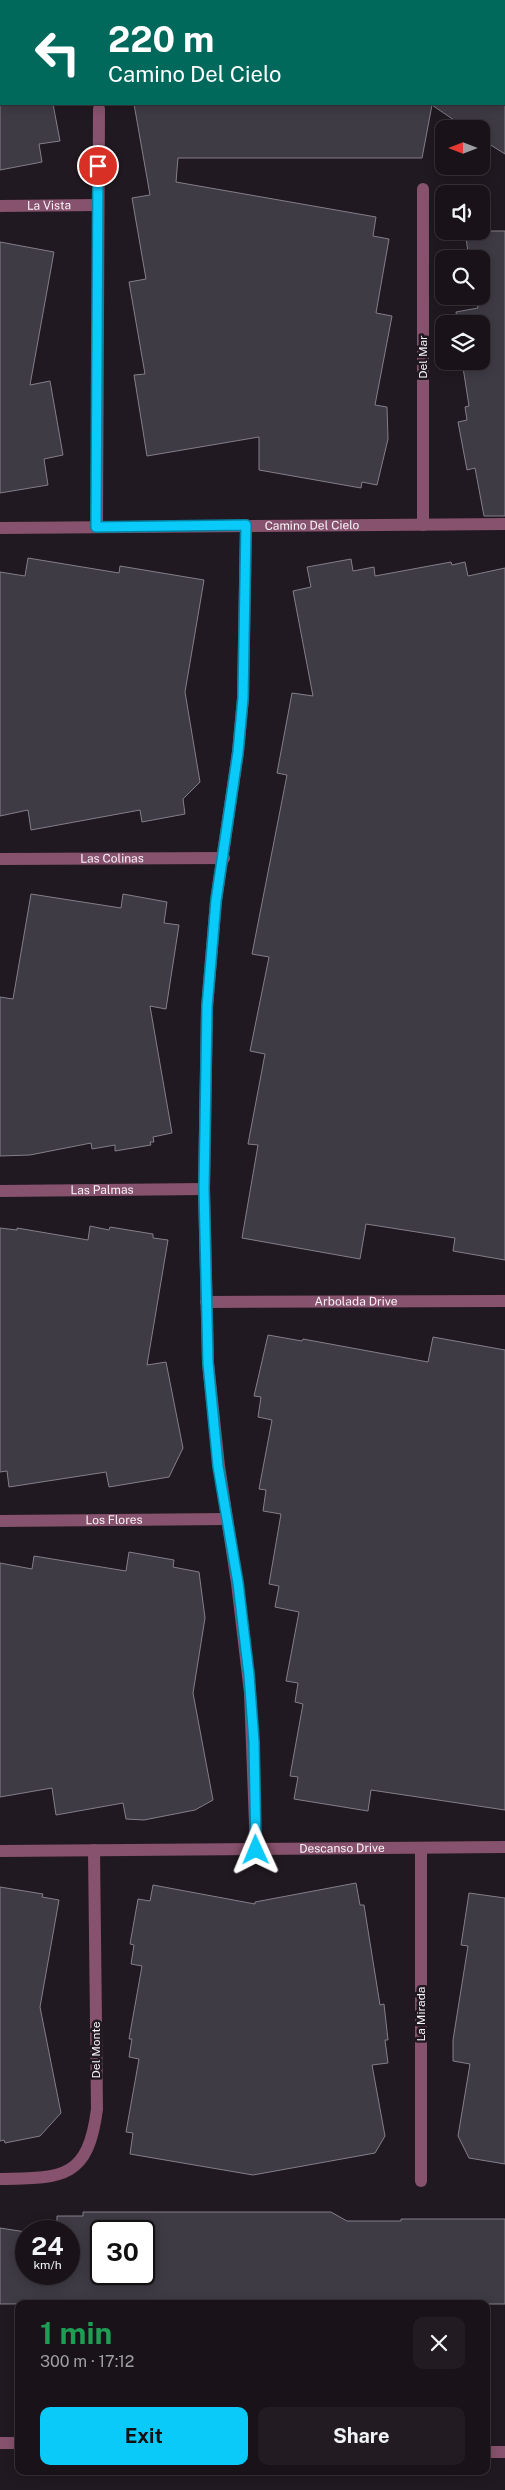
<!DOCTYPE html>
<meta charset="utf-8">
<style>
body{margin:0;font-family:"Public Sans",sans-serif;background:#221c22;color:#f1f3f6;height:100vh;display:flex;flex-direction:column;font-size:19px;white-space:nowrap}
*{box-sizing:border-box;margin:0}
p{font-size:16px;color:#9f9ea2}
.icon{flex:none;width:28px;height:28px;fill:none;stroke:currentColor;stroke-width:2;stroke-linecap:round;stroke-linejoin:round}
.map{position:relative;flex:1;overflow:hidden}
.side{position:absolute;left:15px;top:2300px;width:475px;height:175px;display:flex;flex-direction:column;background:#191319;border-radius:10px;box-shadow:0 2px 12px #0003,0 0 0 1px #373238}
.side>*{flex:none}
.hud{position:absolute;left:0px;top:0px;width:505px;height:105px;box-shadow:0 2px 12px #0003,0 0 0 1px #373238;background:#00695c;color:#fff;overflow:hidden}
.needle{width:32px;rotate:270deg}
.tools{position:absolute;left:435px;top:120px;display:grid;gap:10px}
.tools a{display:grid;place-items:center;width:55px;height:55px;border-radius:10px;background:#191319;box-shadow:0 2px 12px #0003,0 0 0 1px #373238;font-size:25px}
.speed{position:absolute;left:15px;top:2220px;display:flex;gap:10px;font-size:25px;font-weight:700;text-align:center}
.speed>*{display:grid;place-content:center;width:65px;height:65px;border-radius:50%;background:#191319;box-shadow:0 2px 12px #0003,0 0 0 1px #373238;line-height:1}
.speed small{font-size:12px;font-weight:400}
.speed .limit{border:2px solid #111;border-radius:8px;background:#fff;color:#111}
.pin{position:absolute;display:grid;place-items:center;width:42px;height:42px;color:#fff;margin:-21px;border:2px solid #fff;border-radius:50%;box-shadow:0 1px 5px #0007}
.me{position:absolute;width:55px;margin:-28px;rotate:359deg;stroke-linejoin:round;filter:drop-shadow(0 0 4px #0008)}
.turn{display:flex;align-items:center;gap:18px;height:105px;padding:0 25px;font-size:22px}
.turn .icon{width:65px;height:65px;stroke-width:2.5}
.turn b{display:block;font-size:35px;line-height:42px}
.round{display:grid;place-items:center;flex:none;width:52px;height:52px;border-radius:10px;background:#221c22}
.overview{display:flex;align-items:center;justify-content:space-between;height:85px;padding:0 25px}
h1{font-size:30px;font-weight:700;line-height:38px;color:#1e9e55}
.action{display:flex;gap:10px;margin-top:auto;padding:10px 25px}
.action a{flex:1;height:58px;border-radius:10px;background:#0acafa;color:#111;font-size:20px;font-weight:700;line-height:58px;text-align:center}
.action a+a{background:#221c22;color:#f1f3f6}
.map>svg:first-child{display:block}
</style>
<div class="map">
<svg width="505" height="2490" viewBox="0 0 505 2490">
<rect width="100%" height="100%" fill="#211921"/>
<!-- building -->
<path fill="#3f3b45" stroke="#837e89" fill-rule="evenodd" d="M 0,104 L 53,104 L 60,141 L 39,144 L 42,162 L 0,170 Z
M 134,104 L 505,104 L 505,154 L 481,139 L 481,129 L 467,129 L 432,105 L 422,158 L 178,158 L 176,182 L 376,217 L 373,236 L 389,239 L 376,313 L 392,316 L 375,405 L 387,407 L 388,439 L 377,485 L 362,482 L 361,488 L 259,470 L 259,437 L 147,456 L 134,375 L 145,374 L 129,282 L 146,279 L 132,198 L 150,195 Z
M 465,231 L 505,231 L 505,516 L 484,516 L 475,468 L 467,470 L 458,422 L 467,420 L 465,407 L 469,406 L 462,361 L 481,361 L 481,324 L 458,324 L 456,312 L 478,308 L 476,296 L 481,296 L 481,259 L 469,259 Z
M 0,242 L 54,252 L 30,385 L 50,381 L 63,455 L 44,459 L 48,485 L 0,493 Z
M 28,558 L 119,573 L 120,566 L 204,580 L 185,692 L 200,782 L 183,799 L 185,814 L 142,822 L 140,810 L 31,830 L 28,810 L 0,816 L 0,572 L 25,576 Z
M 351,559 L 353,571 L 374,567 L 375,576 L 451,562 L 452,565 L 465,562 L 468,576 L 505,568 L 505,1260 L 453,1251 L 455,1238 L 366,1224 L 360,1259 L 242,1238 L 258,1145 L 248,1144 L 265,1054 L 250,1051 L 269,957 L 252,954 L 287,775 L 277,773 L 292,693 L 313,696 L 293,591 L 311,587 L 307,567 Z
M 31,894 L 121,908 L 123,894 L 167,902 L 164,923 L 179,925 L 166,1009 L 150,1006 L 172,1133 L 153,1137 L 154,1142 L 150,1142 L 151,1145 L 115,1151 L 115,1145 L 92,1149 L 91,1143 L 30,1155 L 0,1156 L 0,997 L 13,999 Z
M 90,1226 L 109,1230 L 110,1227 L 153,1234 L 153,1238 L 168,1240 L 147,1365 L 166,1362 L 183,1448 L 169,1477 L 109,1487 L 106,1472 L 9,1487 L 7,1471 L 0,1472 L 0,1228 L 17,1230 L 17,1228 L 88,1240 Z
M 268,1335 L 302,1341 L 303,1339 L 428,1362 L 433,1337 L 505,1350 L 505,1810 L 371,1790 L 368,1811 L 294,1799 L 298,1777 L 290,1776 L 303,1704 L 295,1702 L 298,1683 L 286,1681 L 299,1612 L 275,1607 L 279,1586 L 269,1584 L 281,1514 L 263,1511 L 266,1490 L 259,1489 L 272,1420 L 258,1417 L 261,1397 L 254,1396 Z
M 129,1552 L 174,1560 L 173,1567 L 199,1572 L 205,1618 L 193,1693 L 213,1800 L 195,1810 L 144,1820 L 126,1819 L 123,1803 L 56,1815 L 52,1788 L 0,1797 L 0,1563 L 32,1569 L 34,1556 L 126,1571 Z
M 356,1883 L 360,1905 L 364,1905 L 380,2005 L 384,2004 L 388,2040 L 385,2040 L 388,2063 L 372,2065 L 385,2136 L 375,2153 L 253,2175 L 130,2154 L 133,2133 L 126,2132 L 139,2059 L 129,2057 L 132,2039 L 129,2039 L 142,1966 L 131,1964 L 134,1945 L 130,1944 L 138,1899 L 150,1901 L 153,1885 L 255,1904 L 255,1902 Z
M 0,1887 L 43,1894 L 42,1897 L 59,1900 L 40,2007 L 61,2113 L 40,2136 L 5,2143 L 4,2140 L 0,2141 Z
M 469,1893 L 505,1898 L 505,2164 L 469,2158 L 458,2136 L 470,2064 L 453,2061 L 453,2040 L 468,1946 L 461,1945 Z
M 83,2212 L 331,2212 L 347,2221 L 401,2221 L 401,2219 L 505,2219 L 505,2304 L 401,2304 L 401,2302 L 0,2304 L 0,2228 L 26,2232 L 26,2274 L 69,2274 L 69,2231 L 57,2231 L 57,2216 L 83,2216 ZM 101,2231 L 144,2231 L 144,2274 L 101,2274 Z"/>
<g fill="none" stroke-linecap="round" stroke-linejoin="round">
<!-- minor -->
<g stroke="#87526d" stroke-width="12">
<path id="s1" d="M 0,206 L 98,205"/>
<path d="M 246,525 L 243,698 L 238,752 L 216,901 L 207,1007 L 204,1189 L 208,1363 L 219,1466 L 237,1583 L 250,1693 L 256,1850"/>
<path d="M 423,525 L 423,189"/>
<path d="M 97,527 L 99,109"/>
<path id="s2" d="M 0,528 L 505,524"/>
<path id="s3" d="M 0,859 L 224,858"/>
<path id="s4" d="M 0,1191 L 204,1189"/>
<path id="s5" d="M 206,1302 L 505,1301"/>
<path id="s6" d="M 0,1521 L 227,1519"/>
<path d="M 421,1848 L 421,2181"/>
<path id="s7" d="M 0,1851 L 505,1847"/>
<path d="M 0,2179 C 63,2178 88,2179 97,2109 L 94,1850"/>
</g>
<!-- tertiary -->
<path stroke="#87526d" stroke-width="12" d="M 0,2443 L 19,2443
M 486,2452 L 505,2452"/>
</g>
<g fill="none" stroke-linecap="round" stroke-linejoin="round">
<!-- route casing -->
<g stroke="#0683a2" stroke-width="12">
<path id="route" d="M 98,166 L 96,527 L 246,525 L 243,698 L 238,752 L 216,901 L 207,1007 L 204,1189 L 208,1363 L 218,1466 L 238,1583 L 249,1675 L 254,1742 L 256,1850"/>
</g>
<!-- route -->
<use href="#route" stroke="#0acafa" stroke-width="9"/>
</g>
<g text-anchor="middle" stroke-width="5" stroke-linejoin="round" paint-order="stroke">
<!-- street labels -->
<g font-size="12" fill="#f8f3f8" stroke="#211921">
<text dy="4" stroke="none"><textPath href="#s1" startOffset="49">La Vista</textPath></text>
<text transform="translate(423 357) rotate(-90)" y="4">Del Mar</text>
<text dy="4" stroke="none"><textPath href="#s2" startOffset="312">Camino Del Cielo</textPath></text>
<text dy="4" stroke="none"><textPath href="#s3" startOffset="112">Las Colinas</textPath></text>
<text dy="4" stroke="none"><textPath href="#s4" startOffset="102">Las Palmas</textPath></text>
<text dy="4" stroke="none"><textPath href="#s5" startOffset="150">Arbolada Drive</textPath></text>
<text dy="4" stroke="none"><textPath href="#s6" startOffset="114">Los Flores</textPath></text>
<text dy="4" stroke="none"><textPath href="#s7" startOffset="342">Descanso Drive</textPath></text>
<text transform="translate(421 2014) rotate(-90)" y="4">La Mirada</text>
<text transform="translate(96 2050) rotate(-90)" y="4">Del Monte</text>
</g>
</g>
</svg>
<div class="tools">
<a><svg class="needle" viewBox="-14 -14 28 28"><path d="M0-13l5 13h-10z" fill="#e53935"/><path d="M0 13l5-13h-10z" fill="#9f9ea2"/></svg></a>
<a><svg class="icon" aria-label="sound" viewBox="0 0 24 24"><path d="M4 9h4l5-4v14l-5-4H4zM17 9q2 3 0 6"/></svg></a>
<a><svg class="icon" aria-label="search" viewBox="0 0 24 24"><circle cx="10" cy="10" r="6"/><path d="M15 15l6 6"/></svg></a>
<a><svg class="icon" aria-label="layers" viewBox="0 0 24 24"><path d="M12 4l9 5-9 5-9-5zM3 14l9 5 9-5"/></svg></a>
</div>
<div class="speed"><div>24<small>km/h</small></div><div class="limit">30</div></div>
<div class="pin" style="left:98px;top:166px;background:#d93025"><svg class="icon" aria-label="arrive" viewBox="0 0 24 24"><path d="M6 21V4h12l-3 4 3 4H6"/></svg></div>
<svg class="me" style="left:256px;top:1850px" viewBox="-20 -20 40 40"><path d="M0-17L14 15 0 8-14 15z" fill="#0acafa" stroke="#fff" stroke-width="4"/></svg>
<div class="hud">
<div class="turn"><svg class="icon" aria-label="left" viewBox="0 0 24 24"><path d="M17 20v-9H6M10 6l-5 5 5 5"/></svg><div><b>220 m</b>Camino Del Cielo</div></div>
</div>
<section class="side">
<div class="overview"><div><h1>1 min</h1><p>300 m · 17:12</p></div><a class="round"><svg class="icon" aria-label="close" viewBox="0 0 24 24"><path d="M6 6l12 12M18 6L6 18"/></svg></a></div>
<div class="action"><a>Exit</a><a>Share</a></div>
</section>
</div>
